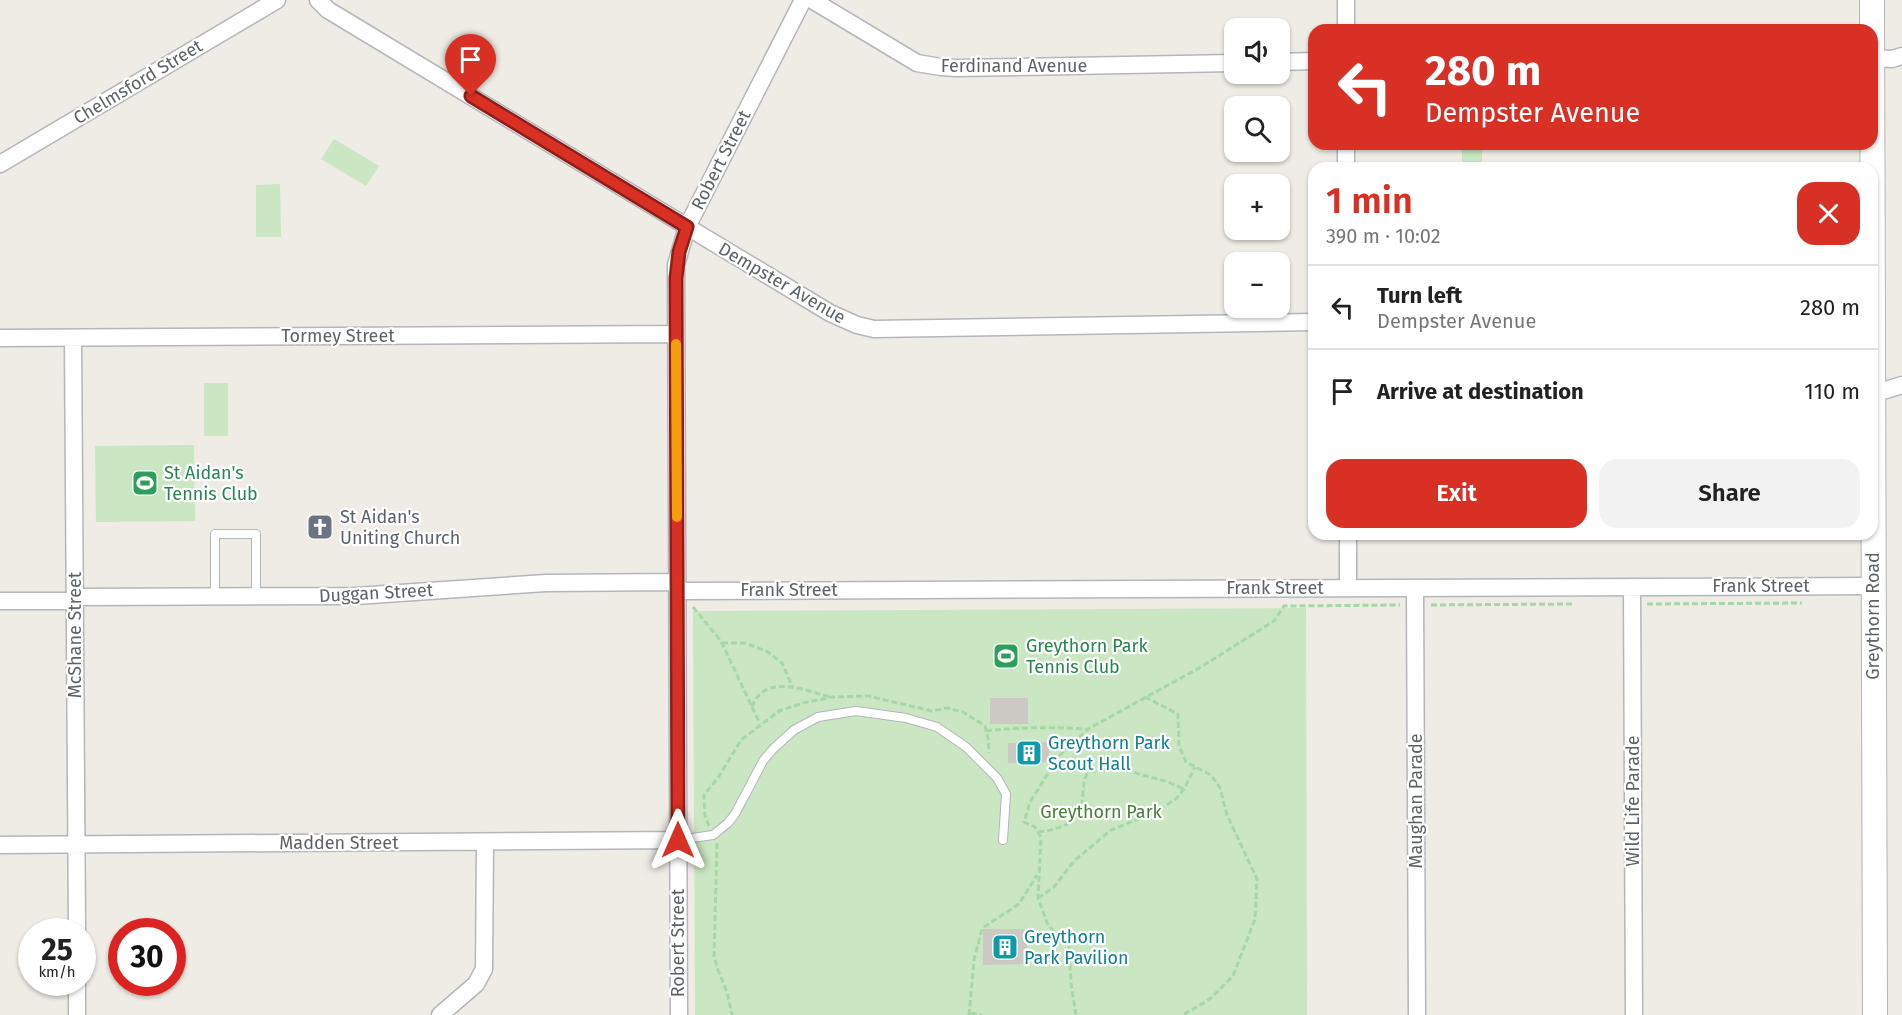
<!DOCTYPE html>
<meta charset="utf-8">
<style>
body{margin:0;font-family:"Fira Sans",sans-serif;background:#f2f2f2;color:#222;height:100vh;display:flex;flex-direction:column;font-size:22px;white-space:nowrap}
*{box-sizing:border-box;margin:0}
p{font-size:20px;color:#767676}
.icon{flex:none;width:33px;height:33px;fill:none;stroke:currentColor;stroke-width:2;stroke-linecap:round;stroke-linejoin:round}
.map{position:relative;flex:1;overflow:hidden}
.details{position:absolute;left:1308px;top:162px;width:570px;height:378px;display:flex;flex-direction:column;background:#fff;border-radius:18px;box-shadow:0 2px 4px #0004}
.details>*{flex:none}
.hud{position:absolute;left:1308px;top:24px;width:570px;height:126px;border-radius:18px;box-shadow:0 2px 4px #0004;background:#d93025;color:#fff;overflow:hidden}
.fabs{position:absolute;left:1224px;top:18px;display:grid;gap:12px}
.fabs a{display:grid;place-items:center;width:66px;height:66px;border-radius:12px;background:#fff;box-shadow:0 2px 4px #0004;font-size:30px}
.speed{position:absolute;left:18px;top:918px;display:flex;gap:12px;font-size:30px;font-weight:700;text-align:center}
.speed>*{display:grid;place-content:center;width:78px;height:78px;border-radius:50%;background:#fff;box-shadow:0 2px 4px #0004;line-height:1}
.speed small{font-size:15px;font-weight:400}
.speed .limit{border:9px solid #d22;background:#fff;color:#111}
.pin{position:absolute;display:grid;place-items:center;width:51px;height:51px;color:#fff;margin:-62px -26px;border-radius:50% 50% 50% 0;rotate:-45deg;box-shadow:0 0 6px #0007}
.pin .icon{rotate:45deg}
.me{position:absolute;width:66px;margin:-33px;rotate:0deg;stroke-linejoin:round;filter:drop-shadow(0 0 4px #0008)}
.turn{display:flex;align-items:center;gap:21px;height:126px;padding:0 18px;font-size:27px}
.turn .icon{width:78px;height:78px;stroke-width:2.5}
.turn b{display:block;font-size:42px;line-height:51px}
.round{display:grid;place-items:center;flex:none;width:63px;height:63px;border-radius:18px;background:#f2f2f2}
.headline{display:flex;align-items:center;justify-content:space-between;height:102px;padding:0 18px}
h1{font-size:36px;font-weight:600;line-height:45px;color:#d93025}
.action{display:flex;gap:12px;margin-top:auto;padding:12px 18px}
.action a{flex:1;height:69px;border-radius:18px;background:#d93025;color:#fff;font-size:24px;font-weight:600;line-height:69px;text-align:center}
.action a+a{background:#f2f2f2;color:#222}
ul{padding:0;list-style:none}
li{display:flex;align-items:center;gap:18px;height:84px;padding:0 18px;border-top:2px solid #e0e0e0}
li div{flex:1}
li b{display:block;font-size:22px}
li em{font-style:normal}
.map>svg:first-child{display:block}
</style>
<div class="map">
<svg width="1902" height="1015" viewBox="0 0 1902 1015">
<rect width="100%" height="100%" fill="#efebe5"/>
<!-- green -->
<path fill="#cae6c2" d="M 334,139 L 379,166 L 366,186 L 321,159 Z
M 1462,144 L 1482,144 L 1482,164 L 1462,164 Z
M 280,184 L 281,237 L 256,237 L 256,185 Z
M 204,383 L 228,383 L 228,436 L 204,436 Z
M 194,445 L 195,521 L 96,522 L 95,446 Z
M 1306,608 L 1307,1015 L 695,1015 L 693,611 Z"/>
<!-- building -->
<path fill="#ccc8c4" d="M 990,698 L 1028,698 L 1028,724 L 990,724 Z
M 1049,742 L 1049,762 L 1008,763 L 1008,743 Z
M 983,929 L 1027,929 L 1027,964 L 983,965 Z"/>
<g fill="none" stroke-linecap="round" stroke-linejoin="round">
<!-- lane casing -->
<g stroke="#b3b7ba" stroke-width="10">
<path id="lane" d="M 215,597 L 215,534 L 256,534 L 256,597
M 678,840 L 713,835 L 728,823 L 735,814 L 763,761 L 773,749 L 794,730 L 818,717 L 856,711 L 906,718 L 937,727 L 966,747 L 997,778 L 1006,794 L 1003,840"/>
</g>
<!-- street casing -->
<g stroke="#b3b7ba" stroke-width="19">
<path id="street" d="M 318,0 L 328,10 L 830,313 L 857,325 L 874,329 L 1314,322
M 812,0 L 917,63 L 941,67 L 956,68 L 1234,63
M 1346,0 L 1346,30
M 1872,58 L 1892,59 L 1902,56
M 1280,62 L 1314,61
M 1346,144 L 1346,168
M 0,164 L 277,0
M 0,338 L 676,334
M 73,338 L 77,932
M 1873,394 L 1902,385
M 1348,534 L 1348,588
M 1632,587 L 1634,1015
M 1415,588 L 1417,1015
M 677,591 L 1873,586
M 75,597 L 356,596 L 546,583 L 677,582
M 0,601 L 75,601
M 0,845 L 678,840
M 77,982 L 77,1015
M 440,1015 L 476,984 L 484,969 L 485,842
M 679,1015 L 676,265 L 687,227 L 803,0"/>
</g>
<!-- secondary casing -->
<g stroke="#b2b7ba" stroke-width="26">
<path id="secondary" d="M 1872,0 L 1875,1015"/>
</g>
<!-- path -->
<path stroke="#a6d8a7" stroke-width="3" stroke-dasharray="6 3" stroke-linecap="butt" d="M 1647,604 L 1802,603
M 1431,605 L 1574,604
M 693,607 L 721,641 L 760,724
M 722,643 L 745,643 L 768,652 L 782,663 L 792,686
M 1145,697 L 1178,714 L 1179,746 L 1186,762 L 1211,775 L 1220,788 L 1227,815 L 1257,879 L 1255,919 L 1233,976 L 1210,999 L 1183,1015
M 752,707 C 764,673 805,690 830,697
M 986,731 C 1020,727 1053,727 1086,729
M 709,826 L 705,816 L 704,795 L 718,778 L 741,740 L 779,711 L 803,703 L 832,697 L 868,696 L 932,711 L 947,708 L 963,712 L 985,726 L 988,738 L 989,753
M 1038,832 C 1063,829 1082,822 1083,793 C 1084,784 1083,777 1090,771 L 1125,770 L 1168,782 L 1184,789
M 717,843 L 714,956 L 718,970 L 727,992 L 732,1015
M 1038,898 L 1054,887 L 1074,861 L 1111,830 L 1154,813 L 1176,799 L 1184,789 L 1195,767
M 971,1013 L 982,1015
M 969,1015 L 974,960 L 982,929 L 984,927 L 1019,904 L 1037,875
M 1076,1015 L 1071,984 L 1069,947 L 1048,925 L 1038,898 L 1041,837 L 1035,827 L 1024,822 L 1030,802 L 1059,756 L 1088,729 L 1201,667 L 1266,626 L 1274,621 L 1284,606 L 1400,605"/>
<!-- lane -->
<use href="#lane" stroke="#fff" stroke-width="8"/>
<!-- street -->
<use href="#street" stroke="#fff" stroke-width="16"/>
<!-- secondary -->
<use href="#secondary" stroke="#fff" stroke-width="24"/>
</g>
<g fill="none" stroke-linecap="round" stroke-linejoin="round">
<!-- route casing -->
<g stroke="#8d1f18" stroke-width="15">
<path id="route" d="M 471,96 L 687,227 L 679,252 L 676,278 L 678,840"/>
</g>
<!-- route -->
<use href="#route" stroke="#d93025" stroke-width="10"/>
<!-- slow -->
<path stroke="#f59e0b" stroke-width="10" d="M 676,344 L 677,517"/>
</g>
<!-- icons -->
<defs>
<g id="stadium-square" transform="scale(1.35)"><rect x="-9" y="-9" width="18" height="18" rx="4" fill="#2e9e5b" stroke="#fff"/><path d="M0-5a6.5 5 0 1 0 0 10a6.5 5 0 1 0 0-10ZM-3.5-1.8h7v3.6h-7Z" fill="#fff"/></g>
<g id="church-square" transform="scale(1.35)"><rect x="-9" y="-9" width="18" height="18" rx="4" fill="#6b7280" stroke="#fff"/><path d="M-1.2-6h2.4v3.5h3.3v2.4h-3.3V6h-2.4V-.1h-3.3v-2.4h3.3Z" fill="#fff"/></g>
<g id="building-square" transform="scale(1.35)"><rect x="-9" y="-9" width="18" height="18" rx="4" fill="#0f9aa8" stroke="#fff"/><path d="M-4-6H4V6H1V3H-1V6H-4ZM-2.5-4.3h1.7v1.8h-1.7ZM.8-4.3h1.7v1.8H.8ZM-2.5-1h1.7V.8h-1.7ZM.8-1h1.7V.8H.8Z" fill="#fff"/></g>
</defs>
<g fill-rule="evenodd">
<use href="#stadium-square" x="145" y="483"/>
<use href="#church-square" x="320" y="527"/>
<use href="#stadium-square" x="1006" y="656"/>
<use href="#building-square" x="1029" y="753"/>
<use href="#building-square" x="1005" y="947"/>
</g>
<g text-anchor="middle" stroke-width="4.5" stroke-linejoin="round" paint-order="stroke">
<!-- street labels -->
<g font-size="18" fill="#5d6365" stroke="#fff">
<text x="1014" y="72">Ferdinand Avenue</text>
<text transform="translate(138 82) rotate(-31)" y="6">Chelmsford Street</text>
<text transform="translate(721 160) rotate(-63)" y="6">Robert Street</text>
<text transform="translate(782 283) rotate(30)" y="6">Dempster Avenue</text>
<text x="338" y="342">Tormey Street</text>
<text x="1761" y="592">Frank Street</text>
<text x="1275" y="594">Frank Street</text>
<text x="789" y="596">Frank Street</text>
<text transform="translate(376 593) rotate(-3)" y="6">Duggan Street</text>
<text transform="translate(1873 616) rotate(-90)" y="6">Greythorn Road</text>
<text transform="translate(75 635) rotate(-90)" y="6">McShane Street</text>
<text transform="translate(1416 801) rotate(-90)" y="6">Maughan Parade</text>
<text transform="translate(1633 801) rotate(-90)" y="6">Wild Life Parade</text>
<text x="339" y="849">Madden Street</text>
<text transform="translate(678 943) rotate(-90)" y="6">Robert Street</text>
</g>
<!-- leisure labels -->
<g font-size="18" fill="#27864d" stroke="#fff" text-anchor="start">
<text x="164" y="479">St Aidan's<tspan x="164" dy="21">Tennis Club</tspan></text>
<text x="1026" y="652">Greythorn Park<tspan x="1026" dy="21">Tennis Club</tspan></text>
</g>
<!-- worship labels -->
<g font-size="18" fill="#5b616d" stroke="#fff" text-anchor="start">
<text x="340" y="523">St Aidan's<tspan x="340" dy="21">Uniting Church</tspan></text>
</g>
<!-- culture labels -->
<g font-size="18" fill="#0d838f" stroke="#fff" text-anchor="start">
<text x="1048" y="749">Greythorn Park<tspan x="1048" dy="21">Scout Hall</tspan></text>
<text x="1024" y="943">Greythorn<tspan x="1024" dy="21">Park Pavilion</tspan></text>
</g>
<!-- park labels -->
<g font-size="18" fill="#448336" stroke="#fff">
<text x="1101" y="818">Greythorn Park</text>
</g>
</g>
</svg>
<div class="fabs">
<a><svg class="icon" aria-label="sound" viewBox="0 0 24 24"><path d="M4 9h4l5-4v14l-5-4H4zM17 9q2 3 0 6"/></svg></a>
<a><svg class="icon" aria-label="search" viewBox="0 0 24 24"><circle cx="10" cy="10" r="6"/><path d="M15 15l6 6"/></svg></a>
<a>+</a>
<a>−</a>
</div>
<div class="speed"><div>25<small>km/h</small></div><div class="limit">30</div></div>
<div class="pin" style="left:471px;top:96px;background:#d93025"><svg class="icon" aria-label="arrive" viewBox="0 0 24 24"><path d="M6 21V4h12l-3 4 3 4H6"/></svg></div>
<svg class="me" style="left:678px;top:840px" viewBox="-20 -20 40 40"><path d="M0-17L14 15 0 8-14 15z" fill="#d93025" stroke="#fff" stroke-width="4"/></svg>
<div class="hud">
<div class="turn"><svg class="icon" aria-label="left" viewBox="0 0 24 24"><path d="M17 20v-9H6M10 6l-5 5 5 5"/></svg><div><b>280 m</b>Dempster Avenue</div></div>
</div>
<section class="details">
<div class="headline"><div><h1>1 min</h1><p>390 m · 10:02</p></div><a class="round" style="background:#d93025;color:#fff"><svg class="icon" aria-label="close" viewBox="0 0 24 24"><path d="M6 6l12 12M18 6L6 18"/></svg></a></div>
<ul>
<li><svg class="icon" aria-label="left" viewBox="0 0 24 24"><path d="M17 20v-9H6M10 6l-5 5 5 5"/></svg><div><b>Turn left</b><p>Dempster Avenue</p></div><em>280 m</em></li>
<li><svg class="icon" aria-label="arrive" viewBox="0 0 24 24"><path d="M6 21V4h12l-3 4 3 4H6"/></svg><div><b>Arrive at destination</b></div><em>110 m</em></li>
</ul>
<div class="action"><a>Exit</a><a>Share</a></div>
</section>
</div>
